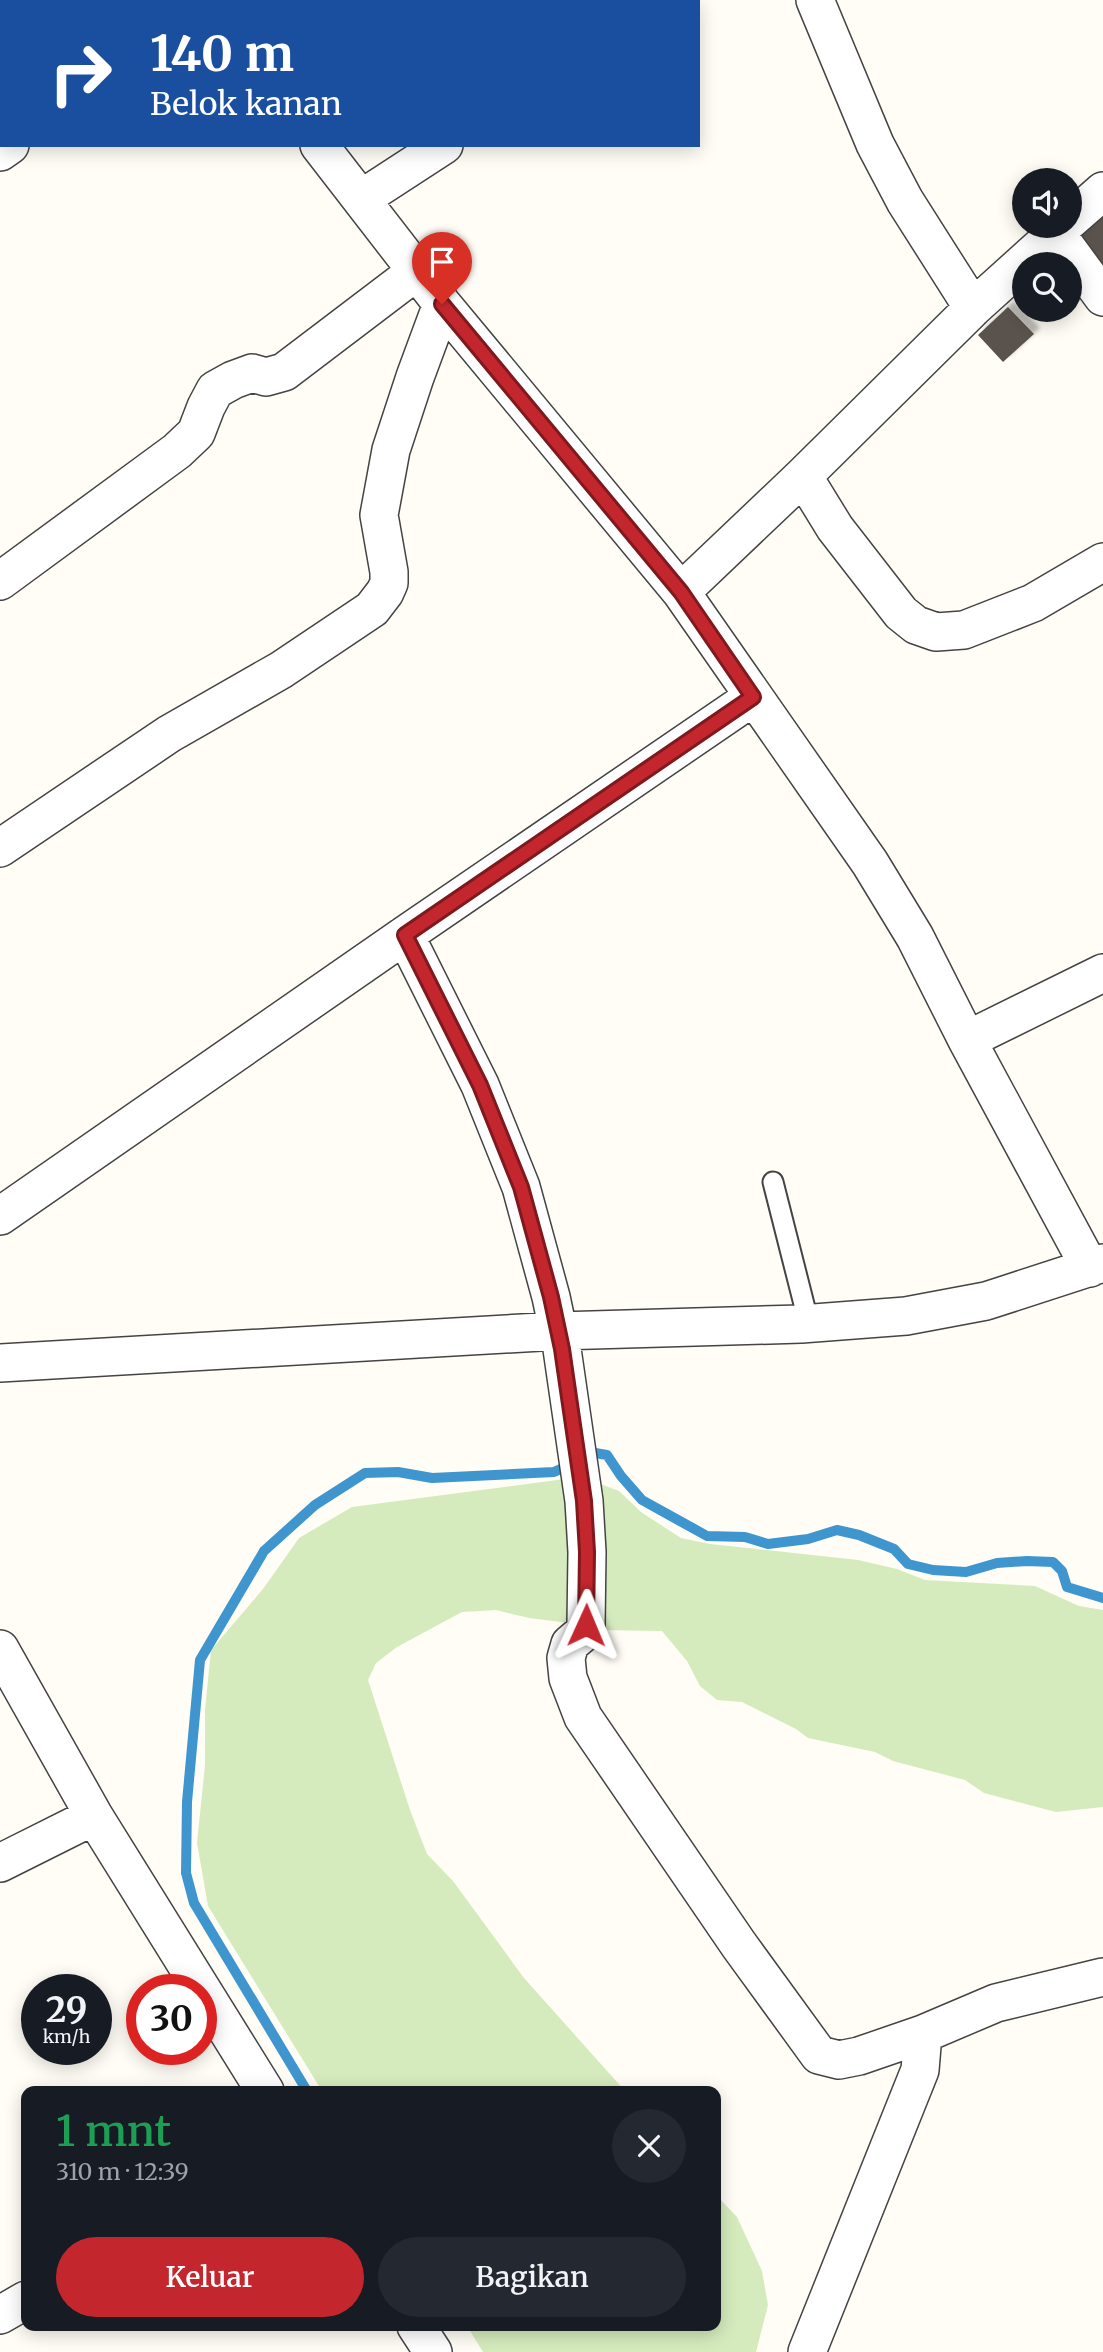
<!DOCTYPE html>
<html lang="id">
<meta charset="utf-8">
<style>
body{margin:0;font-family:Merriweather,serif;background:#242831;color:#f1f3f6;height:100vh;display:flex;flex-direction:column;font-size:26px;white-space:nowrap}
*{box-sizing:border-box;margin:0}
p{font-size:23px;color:#9ea1a6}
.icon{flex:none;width:38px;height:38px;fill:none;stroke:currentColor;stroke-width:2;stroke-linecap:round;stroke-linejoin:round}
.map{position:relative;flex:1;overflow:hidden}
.drawer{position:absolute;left:21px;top:2086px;width:700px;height:245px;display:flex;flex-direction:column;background:#171b24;border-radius:14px;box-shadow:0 4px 18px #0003}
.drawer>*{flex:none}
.hud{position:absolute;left:0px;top:0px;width:700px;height:147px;box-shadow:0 4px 18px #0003;background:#1a4fa0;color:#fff;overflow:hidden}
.controls{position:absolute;left:1012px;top:168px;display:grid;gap:14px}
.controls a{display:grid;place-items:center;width:70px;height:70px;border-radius:50%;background:#171b24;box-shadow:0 4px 18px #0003;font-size:35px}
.speed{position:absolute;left:21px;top:1974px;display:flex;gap:14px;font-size:35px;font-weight:700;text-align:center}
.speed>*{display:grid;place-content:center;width:91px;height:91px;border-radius:50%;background:#171b24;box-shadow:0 4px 18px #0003;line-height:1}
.speed small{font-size:18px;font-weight:400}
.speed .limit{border:10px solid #d22;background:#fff;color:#111}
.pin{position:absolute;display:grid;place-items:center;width:60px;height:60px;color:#fff;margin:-72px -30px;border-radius:50% 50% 50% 0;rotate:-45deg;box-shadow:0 0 7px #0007}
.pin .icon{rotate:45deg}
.me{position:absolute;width:77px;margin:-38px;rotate:1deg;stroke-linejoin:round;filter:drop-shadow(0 0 5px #0008)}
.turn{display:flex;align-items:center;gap:24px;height:147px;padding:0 35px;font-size:32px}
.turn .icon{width:91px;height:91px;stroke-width:2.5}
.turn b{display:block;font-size:49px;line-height:60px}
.round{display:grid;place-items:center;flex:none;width:74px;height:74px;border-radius:37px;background:#242831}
.overview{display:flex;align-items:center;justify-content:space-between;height:119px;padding:0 35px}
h1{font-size:42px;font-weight:600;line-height:52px;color:#1e9e55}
.cta{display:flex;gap:14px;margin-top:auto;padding:14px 35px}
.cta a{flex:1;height:80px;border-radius:42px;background:#c4262e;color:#fff;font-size:28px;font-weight:600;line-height:80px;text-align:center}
.cta a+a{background:#242831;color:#f1f3f6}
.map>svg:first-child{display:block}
</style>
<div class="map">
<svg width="1103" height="2352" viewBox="0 0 1103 2352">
<defs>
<filter id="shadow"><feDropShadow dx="6" dy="-6" stdDeviation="2" flood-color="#0004"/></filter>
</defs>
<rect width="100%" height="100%" fill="#fffdf5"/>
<!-- green -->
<path fill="#d5ebbd" d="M 572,1478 L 577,1624 L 529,1618 L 496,1610 L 462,1612 L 397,1647 L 376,1663 L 368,1680 L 410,1810 L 427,1854 L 453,1881 L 524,1978 L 625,2091 L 322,2091 L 208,1906 L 197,1843 L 205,1765 L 205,1710 L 211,1650 L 263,1589 L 299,1538 L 352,1507 Z
M 598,1483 L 619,1491 L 641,1512 L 681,1538 L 710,1544 L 858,1560 L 897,1569 L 925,1580 L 1035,1586 L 1079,1606 L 1103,1610 L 1103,1807 L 1056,1812 L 984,1793 L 965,1780 L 893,1761 L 875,1752 L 808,1738 L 796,1729 L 742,1702 L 717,1700 L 700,1686 L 687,1661 L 662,1631 L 600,1630 Z
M 716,2195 L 737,2217 L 762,2271 L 768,2305 L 756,2352 L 483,2352 L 467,2326 L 716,2326 Z"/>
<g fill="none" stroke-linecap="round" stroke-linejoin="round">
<!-- stream -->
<path stroke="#3f96cf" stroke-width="10" d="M 307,2091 L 194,1903 L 186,1873 L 187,1802 L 200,1660 L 264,1551 L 315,1505 L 365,1473 L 398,1472 L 432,1478 L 554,1472 L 580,1460 L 589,1452 L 607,1455 L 621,1476 L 642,1500 L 707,1536 L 745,1537 L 768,1544 L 808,1539 L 837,1530 L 859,1535 L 894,1549 L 908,1564 L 933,1570 L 966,1572 L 997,1563 L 1027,1561 L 1053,1562 L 1062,1571 L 1067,1587 L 1103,1598"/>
</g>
<!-- building -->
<path fill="#5a524d" filter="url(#shadow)" d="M 1103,214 L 1103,277 L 1072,241 Z
M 1008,307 L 1034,334 L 1003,362 L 978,335 Z"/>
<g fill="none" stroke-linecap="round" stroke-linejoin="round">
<!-- service casing -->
<g stroke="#444" stroke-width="23">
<path id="service" d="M 773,1182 L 809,1324"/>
</g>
<!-- minor casing -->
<g stroke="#444" stroke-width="40">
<path id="minor" d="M 815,0 L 875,144 L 905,201 L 973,308
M 220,2 L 223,0
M 319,145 L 442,304 L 681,592 L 870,863 L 915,937 L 967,1040 L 1090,1268
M 0,152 L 10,145
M 361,199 L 444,145
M 1069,221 L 1103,191
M 1056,233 L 1103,297
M 803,476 L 835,528 L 901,613 L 916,625 L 936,632 L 964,630 L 1033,603 L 1103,562
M 0,581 L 177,451 L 196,433 L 206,407 L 215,390 L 233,380 L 252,373 L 266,377 L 284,372 L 417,271
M 681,592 L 803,476 L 973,308 L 1064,226
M 0,848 L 169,734 L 281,670 L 372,609 L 385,592 L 389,583 L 389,572 L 379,515 L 391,450 L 415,377 L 442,304
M 405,935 L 480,1085 L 521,1187 L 551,1297 L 562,1349 L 584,1501 L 587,1552 L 586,1625 L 583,1633 L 570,1644 L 566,1658 L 568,1678 L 583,1717 L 739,1945 L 819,2055 L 839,2060 L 859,2056 L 923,2034 L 996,2003 L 1103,1977
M 967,1040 L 1103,973
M 0,1216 L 405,935 L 753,697
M 0,1363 L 558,1331 L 801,1324 L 906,1316 L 986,1301 L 1103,1263
M 0,1649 L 94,1816 L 265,2091
M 0,1863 L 94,1816
M 0,2315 L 26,2300
M 416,2326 L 433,2352
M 807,2352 L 920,2070 L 923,2034"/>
</g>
<!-- service -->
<use href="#service" stroke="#fff" stroke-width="19"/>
<!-- minor -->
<use href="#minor" stroke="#fff" stroke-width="37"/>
</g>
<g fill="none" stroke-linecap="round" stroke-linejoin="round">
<!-- route casing -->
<g stroke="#7f191e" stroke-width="18">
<path id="route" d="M 442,304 L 681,592 L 753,697 L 405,935 L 480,1085 L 521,1187 L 551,1297 L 562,1349 L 584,1501 L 587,1552 L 586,1625"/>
</g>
<!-- route -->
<use href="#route" stroke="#c4262e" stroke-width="12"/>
</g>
</svg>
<div class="controls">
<a><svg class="icon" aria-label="sound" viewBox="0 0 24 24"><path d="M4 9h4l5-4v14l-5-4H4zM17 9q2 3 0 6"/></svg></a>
<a><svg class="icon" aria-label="search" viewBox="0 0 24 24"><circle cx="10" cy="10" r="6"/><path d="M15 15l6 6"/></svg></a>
</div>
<div class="speed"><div>29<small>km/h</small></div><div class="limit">30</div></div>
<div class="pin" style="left:442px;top:304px;background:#d93025"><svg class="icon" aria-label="arrive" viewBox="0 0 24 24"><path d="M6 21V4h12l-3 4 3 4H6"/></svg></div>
<svg class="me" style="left:586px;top:1625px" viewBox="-20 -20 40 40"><path d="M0-17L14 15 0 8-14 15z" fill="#c4262e" stroke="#fff" stroke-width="4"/></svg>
<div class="hud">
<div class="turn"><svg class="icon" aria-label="right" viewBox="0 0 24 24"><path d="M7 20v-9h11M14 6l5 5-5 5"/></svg><div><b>140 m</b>Belok kanan</div></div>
</div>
<section class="drawer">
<div class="overview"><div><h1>1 mnt</h1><p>310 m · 12:39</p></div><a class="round"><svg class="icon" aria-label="close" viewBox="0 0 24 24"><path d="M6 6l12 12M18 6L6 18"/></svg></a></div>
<div class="cta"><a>Keluar</a><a>Bagikan</a></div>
</section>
</div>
